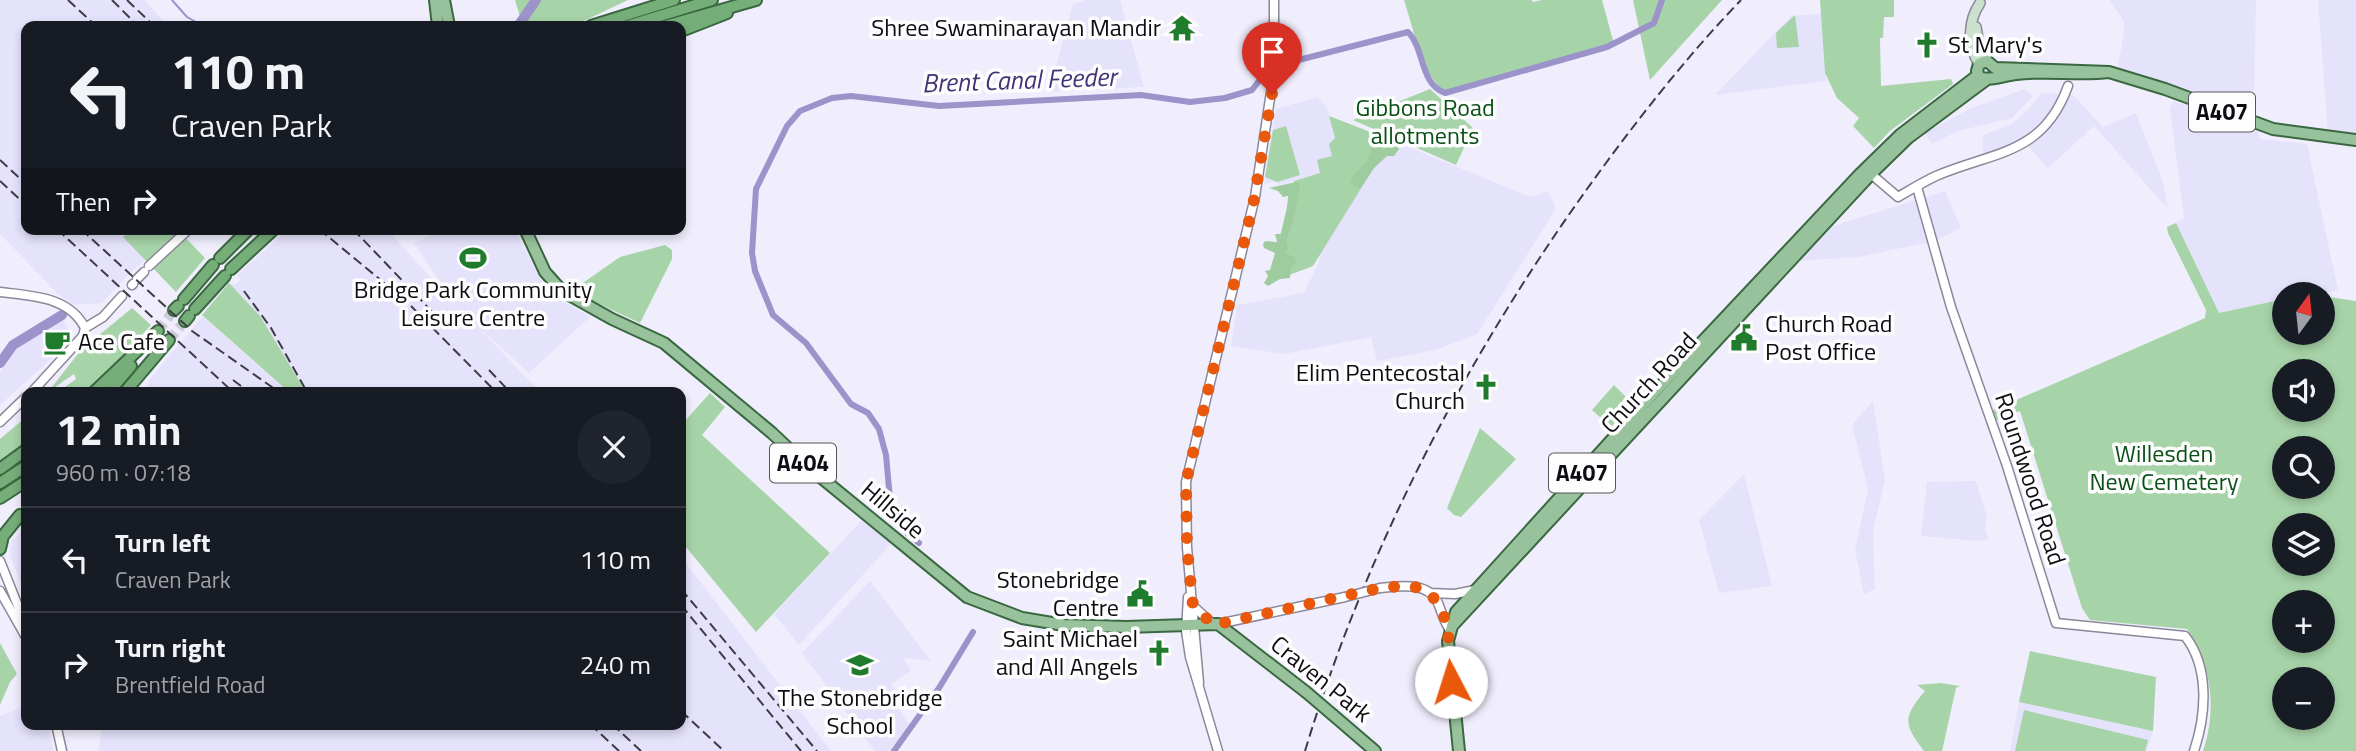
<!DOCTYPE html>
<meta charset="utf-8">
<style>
body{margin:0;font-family:"Titillium Web",sans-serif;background:#20242c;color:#f1f3f6;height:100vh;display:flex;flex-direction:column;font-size:26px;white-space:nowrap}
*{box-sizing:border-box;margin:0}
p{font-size:23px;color:#9ea1a6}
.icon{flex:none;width:38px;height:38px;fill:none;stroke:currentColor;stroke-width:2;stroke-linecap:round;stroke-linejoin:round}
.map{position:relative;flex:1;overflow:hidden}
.details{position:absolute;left:21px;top:387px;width:665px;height:343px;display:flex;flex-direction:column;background:#171b24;border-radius:14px;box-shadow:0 4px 10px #0003}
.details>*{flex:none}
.hud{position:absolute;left:21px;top:21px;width:665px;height:214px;border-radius:14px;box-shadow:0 4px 10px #0003;background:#171b24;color:#f1f3f6;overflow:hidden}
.needle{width:46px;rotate:15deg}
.controls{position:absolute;left:2272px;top:282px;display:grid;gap:14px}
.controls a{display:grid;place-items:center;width:63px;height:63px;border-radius:50%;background:#171b24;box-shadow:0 4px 10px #0003;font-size:35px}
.pin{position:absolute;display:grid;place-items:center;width:60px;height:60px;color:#fff;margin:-72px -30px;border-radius:50% 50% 50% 0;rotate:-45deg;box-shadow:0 0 7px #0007}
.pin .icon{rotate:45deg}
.me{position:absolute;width:77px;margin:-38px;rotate:355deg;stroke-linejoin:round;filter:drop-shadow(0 0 5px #0008)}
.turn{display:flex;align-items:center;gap:24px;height:147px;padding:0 35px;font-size:32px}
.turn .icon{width:91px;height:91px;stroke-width:2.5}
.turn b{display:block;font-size:49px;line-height:60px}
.then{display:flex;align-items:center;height:66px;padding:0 35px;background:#0003;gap:14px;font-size:26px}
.round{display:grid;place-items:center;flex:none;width:74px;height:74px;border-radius:37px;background:#20242c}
.headline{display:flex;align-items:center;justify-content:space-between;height:119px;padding:0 35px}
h1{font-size:42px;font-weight:700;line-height:52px}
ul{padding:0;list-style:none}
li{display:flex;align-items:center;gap:21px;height:105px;padding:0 35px;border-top:2px solid #363941}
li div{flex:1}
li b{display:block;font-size:26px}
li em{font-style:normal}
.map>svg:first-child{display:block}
</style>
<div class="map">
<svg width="2356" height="751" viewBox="0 0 2356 751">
<rect width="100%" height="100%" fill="#f0eefd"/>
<!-- built -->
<path fill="#e5e2fc" d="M 0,0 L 144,0 L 168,26 L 26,26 L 26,229 L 180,229 L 130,273 L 102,303 L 73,305 L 57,293 L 0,234 Z
M 1085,0 L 1120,0 L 1144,87 L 1049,92 L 1073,4 Z
M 2109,0 L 2256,0 L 2254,102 L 2250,118 L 2117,71 L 2124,32 L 2124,21 Z
M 2318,0 L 2356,0 L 2356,136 L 2328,135 Z
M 1821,14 L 1826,81 L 1715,95 L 1791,16 Z
M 2025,89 L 2033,96 L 2012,118 L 1958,131 L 1932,144 L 1925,133 L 1969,109 Z
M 2041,93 L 2073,95 L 2103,127 L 2136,113 L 2163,182 L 2168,209 L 2094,126 L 2048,168 L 2021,139 L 1983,160 L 1983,135 L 2010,125 L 2027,111 Z
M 1317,97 L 1327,107 L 1335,139 L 1335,144 L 1330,147 L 1336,169 L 1278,185 L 1276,181 L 1264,184 L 1276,109 Z
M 2173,101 L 2258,132 L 2260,139 L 2307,144 L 2338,290 L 2319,294 L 2284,294 L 2284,299 L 2219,313 L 2176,223 L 2184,218 L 2170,109 Z
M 1391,140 L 1531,197 L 1547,191 L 1552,198 L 1556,209 L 1477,334 L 1436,350 L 1377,361 L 1371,337 L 1284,354 L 1231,346 L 1237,305 L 1304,293 L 1318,264 L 1321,251 Z
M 1945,191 L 1961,228 L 1935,241 L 1858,257 L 1797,261 L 1833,226 Z
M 289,229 L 387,229 L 457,307 L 414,243 L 445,229 L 514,229 L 547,291 L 590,317 L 529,373 L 477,326 L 540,392 L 306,392 L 260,316 L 229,283 L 235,285 L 241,279 L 237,275 L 239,273 Z
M 203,316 L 227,338 L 289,392 L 147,392 L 149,380 Z
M 64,320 L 72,340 L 0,405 L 0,373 L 12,353 L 25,342 Z
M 1873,401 L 1885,480 L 1873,531 L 1875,589 L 1864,594 L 1855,550 L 1868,489 L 1852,425 Z
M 1744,474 L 1772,586 L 1719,593 L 1699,520 Z
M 1976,481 L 1987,517 L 1985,529 L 1988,539 L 1978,541 L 1921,536 L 1927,482 Z
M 862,520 L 891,544 L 799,645 L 774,614 Z
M 26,529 L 26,597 L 10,556 L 11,541 Z
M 681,557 L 831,751 L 99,751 L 102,724 L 522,724 L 533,733 L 525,725 L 681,724 Z
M 870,581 L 931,661 L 903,658 L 911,670 L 891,685 L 899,696 L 893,701 L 909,724 L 891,751 L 875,751 L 802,653 Z
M 2019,702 L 2153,731 L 2147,751 L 2010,751 Z
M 26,705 L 26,724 L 48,725 L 53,751 L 0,751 L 0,716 Z"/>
<!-- green -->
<path fill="#a7d3a8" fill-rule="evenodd" d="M 515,0 L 628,0 L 573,26 L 523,26 Z
M 1404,0 L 1532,0 L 1533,2 L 1542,0 L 1602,0 L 1614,44 L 1445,95 L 1424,67 Z
M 1633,0 L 1722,0 L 1650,80 Z
M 1820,0 L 1894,0 L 1894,17 L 1884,17 L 1883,38 L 1880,38 L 1881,86 L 1951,79 L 1953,84 L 1890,131 L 1874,148 L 1853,126 L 1859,118 L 1837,98 L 1825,73 Z
M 1795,15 L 1799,47 L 1777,48 L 1776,33 Z
M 1430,89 L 1473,128 L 1456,165 L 1353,120 Z
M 1329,116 L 1391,140 L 1313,266 L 1268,283 L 1294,181 L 1320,173 L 1317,160 L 1332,156 L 1329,144 L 1335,138 Z
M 1286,126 L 1300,175 L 1277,182 L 1265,177 L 1273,130 Z
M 2176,223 L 2219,313 L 2284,299 L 2284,332 L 2322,332 L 2322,296 L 2356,301 L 2356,751 L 2203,751 C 2217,710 2212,664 2187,629 L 2090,620 L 2082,608 L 2020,411 L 1995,421 L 1991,411 L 2205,318 L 2206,310 L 2168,233 L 2167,227 ZM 2284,371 L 2322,371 L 2322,410 L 2284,410 ZM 2284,448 L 2322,448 L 2322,486 L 2284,486 ZM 2284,525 L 2322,525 L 2322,564 L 2284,564 ZM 2284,602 L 2322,602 L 2322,640 L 2284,640 ZM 2284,679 L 2322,679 L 2322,718 L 2284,718 Z
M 134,229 L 177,229 L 205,258 L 176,292 L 123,237 Z
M 665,245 L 672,250 L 672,259 L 640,323 L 580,295 L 578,289 L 580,285 L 620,257 Z
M 229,283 L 260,316 L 306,392 L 289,392 L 202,315 Z
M 132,308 L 151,325 L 95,386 L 88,392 L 58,392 L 76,379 L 74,374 L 48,392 L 81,350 Z
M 1614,385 L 1632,403 L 1611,427 L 1592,410 Z
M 710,393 L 725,407 L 702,435 L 830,553 L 756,632 L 681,541 L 681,420 L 684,422 Z
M 26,417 L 26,444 L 0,462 L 0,439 Z
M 1480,428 L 1516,459 L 1461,517 L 1454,515 L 1447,508 Z
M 0,643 L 17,674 L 10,682 L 0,705 Z
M 2030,651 L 2156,677 L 2153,731 L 2019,702 Z
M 1941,683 L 1960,686 L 1956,688 L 1942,751 L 1924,751 C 1905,725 1901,719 1925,691 L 1917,685 Z
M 2024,710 L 2148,740 L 2145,751 L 2015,751 Z"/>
<!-- forest -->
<path fill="#9ecc9e" d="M 1382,130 L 1391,134 L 1399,149 L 1394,156 L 1387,156 L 1374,168 L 1360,189 L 1350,183 C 1352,173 1362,169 1367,161 C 1374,149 1369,140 1382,130 Z
M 1296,182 L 1300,185 C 1299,196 1291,232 1286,241 L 1288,249 L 1285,253 L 1294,257 L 1296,262 L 1291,267 L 1290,278 L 1280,279 L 1268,286 L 1264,283 L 1268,276 L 1265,271 L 1270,270 L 1275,253 L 1264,248 L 1263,244 L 1265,241 L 1277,242 L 1275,234 L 1282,234 C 1283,222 1288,208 1288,196 L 1283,197 L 1278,191 L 1269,188 Z"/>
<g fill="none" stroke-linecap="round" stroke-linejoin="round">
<!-- stream -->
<path stroke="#9b93ca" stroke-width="2" d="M 172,0 L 187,17 L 203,26"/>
<!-- canal -->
<path stroke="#9b93ca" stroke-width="6" d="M 919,543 L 900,527 L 891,510 L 886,455 L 879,429 L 868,413 L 851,404 L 806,343 L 773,315 L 755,271 L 752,253 L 756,189 L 787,126 L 800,111 L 832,98 L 851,96 L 939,106 L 1141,95 L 1190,102 L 1225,98 L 1252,90 L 1265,73 L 1283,64 L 1408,32 C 1425,49 1419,83 1445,93 L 1607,47 L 1654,23 L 1662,0
M 894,751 L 939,688 L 973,632"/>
<!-- river -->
<path stroke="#9b93ca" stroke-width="10" d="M 518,26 L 536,0
M 0,363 L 13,345 L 62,315"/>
<!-- trunk-tunnel -->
<path stroke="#ceccda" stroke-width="10" stroke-dasharray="10 5" stroke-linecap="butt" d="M 158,331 L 174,310
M 169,340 L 185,321"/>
<!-- tertiary casing -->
<g stroke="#8a8899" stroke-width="11">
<path id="tertiary" d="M 1871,174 L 1898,197 C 1910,190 1923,182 1936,176 C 1995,151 2043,155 2068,86
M 1917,187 L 1951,307 L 2007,466 L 2056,623 L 2185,636 C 2210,668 2206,715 2194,751
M 149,266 L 189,229
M 137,279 L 144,272
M 132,285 L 133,284
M 0,292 C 31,296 69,296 85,328
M 32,392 L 83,336 L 85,328 L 103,317 L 122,296
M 0,422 L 26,397
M 0,561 L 26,626
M 1380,588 C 1400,586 1428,581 1438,603 C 1442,613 1444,622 1450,630
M 0,591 L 26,637
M 1430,593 L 1455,594 L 1475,590
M 1188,597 L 1186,631 L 1190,657 L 1218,751
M 1193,606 L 1214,625
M 1218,624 L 1345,597
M 1199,683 L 1187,547 L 1186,482 L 1255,197 L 1274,72 L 1274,0
M 56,724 L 62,751"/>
</g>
<!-- secondary casing -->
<g stroke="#8a8899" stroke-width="12">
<path id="secondary" d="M 1976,27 L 1979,44 L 1987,61
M 1979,64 C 1967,45 1968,21 1980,3"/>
</g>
<!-- primary casing -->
<g stroke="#3a6840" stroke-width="14">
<path id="primary" d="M 435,0 L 438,26
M 444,0 L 449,26
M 2109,72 C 2078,76 2047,70 2016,74 C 2005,75 1989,82 1979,77 L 1977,71 L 1979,64 L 1987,61 L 1995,68 L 2109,72 L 2165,89 L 2273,129 L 2356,140
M 525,229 L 545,272 L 562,291 L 612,319 L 664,343 L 772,433 L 807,466 L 967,597 L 1022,618 L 1064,625 L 1126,627 L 1218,624 L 1306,692
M 1452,626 L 1871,174 L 1908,138 L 1986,80
M 1333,715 L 1375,751
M 1459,751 L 1448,641 L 1456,612 L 1654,393 L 1860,174 L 1900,135 L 1978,75"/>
</g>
<!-- trunk casing -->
<g stroke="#3a6840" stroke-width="14">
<path id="trunk" d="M 591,26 L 674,0
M 627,26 L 712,0
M 665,26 L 756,0
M 681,31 L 727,13
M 220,258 L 249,229
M 231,269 L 274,229
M 184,299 L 213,265
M 195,309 L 225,276
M 174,310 L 178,306
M 185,321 L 189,316
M 94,392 L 158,331
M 109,392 L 131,366
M 125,392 L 169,340
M 0,469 L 26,450
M 0,483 L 26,466
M 0,498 L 26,481
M 0,549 L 3,536 L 20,515"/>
</g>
<!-- tertiary -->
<use href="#tertiary" stroke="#fff" stroke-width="8"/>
<!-- secondary -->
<use href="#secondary" stroke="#cbe1cd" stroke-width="9"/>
<!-- primary -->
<use href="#primary" stroke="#98c29b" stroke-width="10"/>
<!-- trunk -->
<use href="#trunk" stroke="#76ae7a" stroke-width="10"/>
<!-- rail -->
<path stroke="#3d3c44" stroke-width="2" stroke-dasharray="10 5" stroke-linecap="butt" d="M 68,0 L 96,26
M 112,0 L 138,26
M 127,0 L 154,26
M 0,160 L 26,184
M 0,181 L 26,205
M 57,229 L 233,392
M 81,229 L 192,331 L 279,392
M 319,229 L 406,301 L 496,392
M 353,229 L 440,320
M 244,291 L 271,328 L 307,392
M 489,370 L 510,392
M 233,380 L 249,392
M 681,589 L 817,751
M 681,605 L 801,751
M 681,711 L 724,751
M 590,724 L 619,751
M 612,724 L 641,751
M 1305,751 C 1369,540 1475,340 1606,163 C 1648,106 1692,51 1741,0"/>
<!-- tertiary-bridge casing -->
<g stroke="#8a8899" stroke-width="11" stroke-linecap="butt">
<path id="tertiary-bridge" d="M 1345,597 L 1380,588"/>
</g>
<!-- primary-bridge casing -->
<g stroke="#3a6840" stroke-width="14" stroke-linecap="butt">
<path id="primary-bridge" d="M 1306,692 L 1333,715"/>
</g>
<!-- tertiary-bridge -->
<use href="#tertiary-bridge" stroke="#fff" stroke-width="8"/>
<!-- primary-bridge -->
<use href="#primary-bridge" stroke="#98c29b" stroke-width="10"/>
</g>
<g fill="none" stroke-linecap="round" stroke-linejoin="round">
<!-- route -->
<path stroke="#ea580c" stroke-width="12" stroke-dasharray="0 21.6" d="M 1272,94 L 1253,205 L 1186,482 L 1187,547 L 1193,606 L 1214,625 L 1380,588 C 1425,583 1433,587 1449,629 C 1450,632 1449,635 1448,639 C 1446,653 1449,669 1451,682"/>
</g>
<!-- icons -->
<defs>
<g id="temple-bare" transform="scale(2.1)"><path d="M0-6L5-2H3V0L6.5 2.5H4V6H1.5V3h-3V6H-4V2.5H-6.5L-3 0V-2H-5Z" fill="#1f7c2c" stroke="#fdfdfd" stroke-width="2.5" paint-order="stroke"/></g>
<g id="church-bare" transform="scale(2.1)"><path d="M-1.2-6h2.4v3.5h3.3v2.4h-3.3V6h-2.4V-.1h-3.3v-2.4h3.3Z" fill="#1f7c2c" stroke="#fdfdfd" stroke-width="2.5" paint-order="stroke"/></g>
<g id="stadium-bare" transform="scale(2.1)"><path d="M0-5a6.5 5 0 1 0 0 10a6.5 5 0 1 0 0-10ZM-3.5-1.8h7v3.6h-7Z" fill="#1f7c2c" stroke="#fdfdfd" stroke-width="2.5" paint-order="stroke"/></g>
<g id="civic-bare" transform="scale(2.1)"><path d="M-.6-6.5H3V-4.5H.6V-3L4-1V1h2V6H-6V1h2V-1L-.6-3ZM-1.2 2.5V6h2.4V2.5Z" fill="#1f7c2c" stroke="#fdfdfd" stroke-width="2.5" paint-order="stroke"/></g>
<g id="cafe-bare" transform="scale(2.1)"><path d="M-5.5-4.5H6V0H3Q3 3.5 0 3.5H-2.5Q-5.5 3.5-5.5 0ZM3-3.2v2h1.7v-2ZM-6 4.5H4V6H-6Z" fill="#1f7c2c" stroke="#fdfdfd" stroke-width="2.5" paint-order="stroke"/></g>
<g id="school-bare" transform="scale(2.1)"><path d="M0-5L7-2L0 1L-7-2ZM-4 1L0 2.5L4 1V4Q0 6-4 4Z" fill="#1f7c2c" stroke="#fdfdfd" stroke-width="2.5" paint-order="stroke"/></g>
</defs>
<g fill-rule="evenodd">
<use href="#temple-bare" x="1182" y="28"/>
<use href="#church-bare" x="1927" y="45"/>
<use href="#stadium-bare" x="473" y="258"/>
<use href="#civic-bare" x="1744" y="338"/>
<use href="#cafe-bare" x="57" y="342"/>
<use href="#church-bare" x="1486" y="387"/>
<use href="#civic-bare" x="1140" y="594"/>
<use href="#church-bare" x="1159" y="653"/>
<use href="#school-bare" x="860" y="665"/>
</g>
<g text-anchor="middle" stroke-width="7" stroke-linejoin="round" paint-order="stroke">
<!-- shield labels -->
<g fill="#fdfdfd" stroke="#555458" stroke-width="2">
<rect x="2189" y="92.5" width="66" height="39" rx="5"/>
<rect x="770" y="443.5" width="66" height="39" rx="5"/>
<rect x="1549" y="453.5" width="66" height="39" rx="5"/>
</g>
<g font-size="23" font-weight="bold" fill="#0d0c12">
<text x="2222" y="120">A407</text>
<text x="803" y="471">A404</text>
<text x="1582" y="481">A407</text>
</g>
<!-- poi labels -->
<g font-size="24" fill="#0d0c12" stroke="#fdfdfd" text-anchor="end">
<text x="1161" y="36">Shree Swaminarayan Mandir</text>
<text x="1948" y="53" text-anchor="start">St Mary's</text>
<text x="473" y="298" text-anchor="middle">Bridge Park Community<tspan x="473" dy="28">Leisure Centre</tspan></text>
<text x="1765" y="332" text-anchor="start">Church Road<tspan x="1765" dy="28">Post Office</tspan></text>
<text x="78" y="350" text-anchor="start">Ace Cafe</text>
<text x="1465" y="381">Elim Pentecostal<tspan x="1465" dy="28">Church</tspan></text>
<text x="1119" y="588">Stonebridge<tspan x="1119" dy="28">Centre</tspan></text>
<text x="1138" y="647">Saint Michael<tspan x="1138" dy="28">and All Angels</tspan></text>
<text x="860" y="706" text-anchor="middle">The Stonebridge<tspan x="860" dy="28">School</tspan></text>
</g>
<!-- park labels -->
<g font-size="24" fill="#094f16" stroke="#fdfdfd">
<text x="1425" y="116">Gibbons Road<tspan x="1425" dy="28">allotments</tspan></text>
<text x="2164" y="462">Willesden<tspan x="2164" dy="28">New Cemetery</tspan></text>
</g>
<!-- street labels -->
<g font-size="24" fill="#0d0c12" stroke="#fdfdfd">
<text transform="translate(1649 383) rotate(-47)" y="8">Church Road</text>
<text transform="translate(2030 479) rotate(72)" y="8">Roundwood Road</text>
<text transform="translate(893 510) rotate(40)" y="8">Hillside</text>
<text transform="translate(1321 679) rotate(39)" y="8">Craven Park</text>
</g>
<!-- water labels -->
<g font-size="26" font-style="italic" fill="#433376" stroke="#fdfdfd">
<text transform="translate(1019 80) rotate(-2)" y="9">Brent Canal Feeder</text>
</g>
</g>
</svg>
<div class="controls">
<a><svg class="needle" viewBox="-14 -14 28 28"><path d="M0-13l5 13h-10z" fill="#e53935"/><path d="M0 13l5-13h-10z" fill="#9ea1a6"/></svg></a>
<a><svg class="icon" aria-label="sound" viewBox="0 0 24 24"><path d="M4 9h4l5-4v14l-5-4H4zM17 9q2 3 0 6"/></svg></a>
<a><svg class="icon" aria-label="search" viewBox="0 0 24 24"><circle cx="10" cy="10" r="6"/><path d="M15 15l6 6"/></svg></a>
<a><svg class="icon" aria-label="layers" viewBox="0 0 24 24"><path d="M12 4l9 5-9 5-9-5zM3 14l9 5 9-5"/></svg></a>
<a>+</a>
<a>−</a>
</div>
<div class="pin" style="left:1272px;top:94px;background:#d93025"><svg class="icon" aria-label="arrive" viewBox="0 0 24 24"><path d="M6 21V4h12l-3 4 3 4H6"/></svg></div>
<svg class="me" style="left:1451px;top:682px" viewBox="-20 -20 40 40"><circle r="19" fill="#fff"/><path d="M0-13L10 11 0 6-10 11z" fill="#ea580c"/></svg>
<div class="hud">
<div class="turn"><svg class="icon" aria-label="left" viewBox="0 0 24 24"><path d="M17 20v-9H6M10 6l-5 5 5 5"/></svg><div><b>110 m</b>Craven Park</div></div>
<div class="then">Then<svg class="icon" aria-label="right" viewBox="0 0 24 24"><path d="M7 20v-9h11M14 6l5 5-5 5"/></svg></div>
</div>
<section class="details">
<div class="headline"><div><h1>12 min</h1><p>960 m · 07:18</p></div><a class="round"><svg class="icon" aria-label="close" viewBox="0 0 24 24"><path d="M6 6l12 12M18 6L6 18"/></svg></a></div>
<ul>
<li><svg class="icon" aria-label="left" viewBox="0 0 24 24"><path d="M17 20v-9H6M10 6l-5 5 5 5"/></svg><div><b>Turn left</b><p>Craven Park</p></div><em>110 m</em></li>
<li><svg class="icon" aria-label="right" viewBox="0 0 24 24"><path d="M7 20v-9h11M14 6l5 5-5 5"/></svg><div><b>Turn right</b><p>Brentfield Road</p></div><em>240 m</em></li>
</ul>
</section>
</div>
